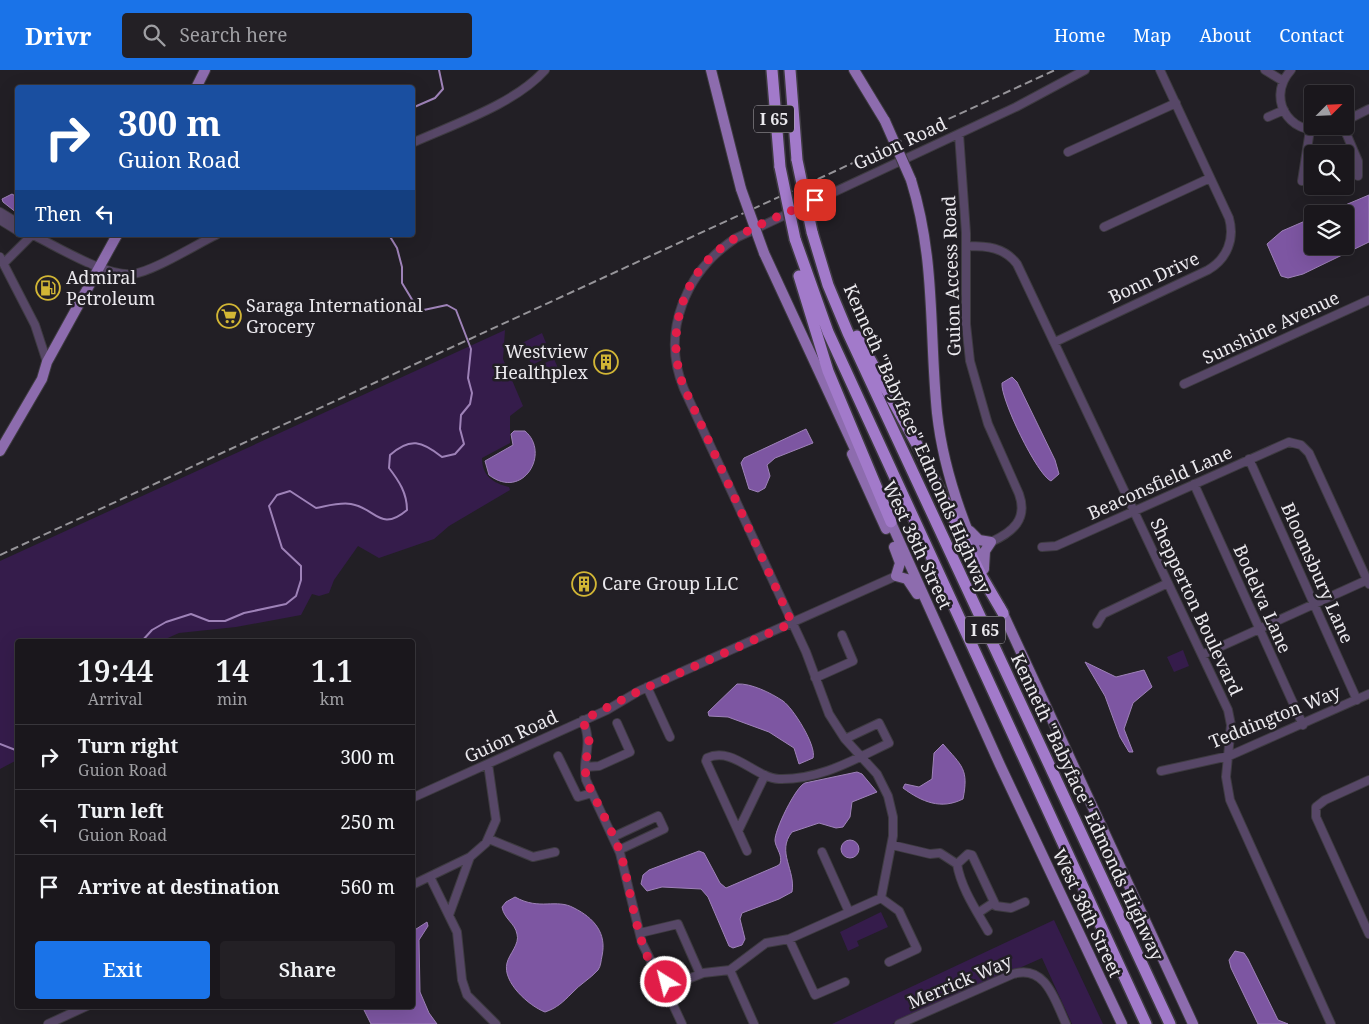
<!DOCTYPE html>
<style>
body{margin:0;font-family:"Noto Serif",serif;background:#232025;color:#f1f3f6;height:100vh;display:flex;flex-direction:column;font-size:19px;white-space:nowrap}
*{box-sizing:border-box;margin:0}
p{font-size:16px;color:#9f9fa3}
.icon{flex:none;width:28px;height:28px;fill:none;stroke:currentColor;stroke-width:2;stroke-linecap:round;stroke-linejoin:round}
.map{position:relative;flex:1;overflow:hidden}
.details{position:absolute;left:15px;top:569px;width:400px;height:370px;display:flex;flex-direction:column;background:#1a171c;border-radius:5px;box-shadow:0 5px 20px #0002,0 0 0 1px #38363b}
.details>*{flex:none}
.banner{position:absolute;left:15px;top:15px;width:400px;height:152px;border-radius:5px;box-shadow:0 5px 20px #0002,0 0 0 1px #38363b;background:#1a4fa0;color:#fff;overflow:hidden}
.needle{width:32px;rotate:66deg}
.tools{position:absolute;left:1304px;top:15px;display:grid;gap:10px}
.tools a{display:grid;place-items:center;width:50px;height:50px;border-radius:5px;background:#1a171c;box-shadow:0 5px 20px #0002,0 0 0 1px #38363b;font-size:25px}
.pin{position:absolute;display:grid;place-items:center;width:42px;height:42px;color:#fff;margin:-21px;border-radius:10px;box-shadow:0 2px 8px #0006}
.me{position:absolute;width:55px;margin:-28px;rotate:324deg;stroke-linejoin:round;filter:drop-shadow(0 0 4px #0008)}
.turn{display:flex;align-items:center;gap:18px;height:105px;padding:0 20px;font-size:22px}
.turn .icon{width:65px;height:65px;stroke-width:2.5}
.turn b{display:block;font-size:35px;line-height:42px}
.then{display:flex;align-items:center;height:48px;padding:0 20px;background:#0003;gap:10px;font-size:19px}
.eta{display:flex;justify-content:space-evenly;align-items:center;height:85px;text-align:center}
.eta b{font-size:30px;font-weight:600;line-height:35px}
.cta{display:flex;gap:10px;margin-top:auto;padding:10px 20px}
.cta a{flex:1;height:58px;border-radius:5px;background:#1a73e8;color:#fff;font-size:20px;font-weight:600;line-height:58px;text-align:center}
.cta a+a{background:#232025;color:#f1f3f6}
ul{padding:0;list-style:none}
li{display:flex;align-items:center;gap:15px;height:65px;padding:0 20px;border-top:1px solid #38363b}
li div{flex:1}
li b{display:block;font-size:19px}
li em{font-style:normal}
header{display:flex;align-items:center;gap:30px;box-sizing:border-box;height:70px;padding:0 25px;background:#1a73e8;color:#fff}
header strong{font-size:24px}
nav{display:flex;gap:28px;margin-inline-start:auto;font-size:18px}
.search{width:350px;height:45px;background:#232025;display:flex;align-items:center;gap:12px;box-sizing:border-box;padding:0 18px;border-radius:5px;color:#9f9fa3;font-size:19px}
.map>svg:first-child{display:block}
</style>
<header>
<strong>Drivr</strong>
<div class="search"><svg class="icon" aria-label="search" viewBox="0 0 24 24"><circle cx="10" cy="10" r="6"/><path d="M15 15l6 6"/></svg>Search here</div>
<nav><a>Home</a><a>Map</a><a>About</a><a>Contact</a></nav>
</header>
<div class="map">
<svg width="1369" height="954" viewBox="0 0 1369 954">
<rect width="100%" height="100%" fill="#221f25"/>
<!-- green -->
<path fill="#351c4b" d="M 505,260 L 503,289 L 523,336 L 510,346 L 510,373 L 482,388 C 482,406 493,413 509,417 L 510,420 L 449,456 L 434,469 L 379,488 L 358,476 L 334,510 L 329,523 L 319,526 L 312,524 L 301,545 L 236,557 L 179,563 L 161,571 L 18,571 L 17,690 L 0,699 L 0,491 Z
M 542,263 L 546,273 L 526,282 L 522,273 Z
M 548,276 L 552,285 L 532,295 L 527,285 Z
M 554,289 L 558,298 L 538,308 L 533,298 Z
M 1183,580 L 1189,596 L 1174,602 L 1167,587 Z
M 881,842 L 888,857 L 857,871 L 859,876 L 848,881 L 840,862 Z
M 1054,850 L 1103,954 L 1072,954 L 1042,888 L 892,954 L 832,954 Z"/>
<!-- water -->
<path fill="#7d56a2" stroke="#9e82b8" d="M 12,124 L 17,127 L 17,143 L 3,132 L 2,129 Z
M 1369,125 L 1369,172 L 1303,204 L 1288,208 L 1281,206 L 1267,174 L 1282,161 L 1312,148 L 1312,176 L 1345,176 L 1345,144 L 1324,144 Z
M 1012,307 L 1017,312 L 1055,390 L 1059,404 L 1051,411 C 1037,405 1000,328 1002,313 Z
M 806,359 L 813,373 L 775,388 L 767,395 L 770,406 L 765,418 L 758,422 L 749,419 L 741,393 L 744,388 Z
M 514,361 L 525,361 C 551,383 523,431 489,405 L 485,391 L 513,375 L 511,364 Z
M 1085,592 L 1116,607 L 1144,600 L 1152,617 L 1133,633 L 1124,659 L 1133,682 L 1129,682 L 1120,667 L 1105,626 Z
M 737,614 C 751,613 771,623 783,631 C 793,638 817,676 813,688 L 799,694 L 794,678 L 769,662 L 728,647 L 709,646 L 708,642 Z
M 943,674 C 962,696 969,699 963,729 C 941,740 922,732 903,718 L 905,714 L 919,717 L 932,709 L 934,683 Z
M 857,702 L 862,704 L 877,722 L 852,732 L 850,747 L 843,757 L 836,758 L 819,753 L 792,762 C 776,782 796,800 792,822 L 779,829 L 742,843 L 740,849 L 745,869 L 742,875 L 733,878 L 729,876 L 708,827 L 701,819 L 662,817 L 647,821 L 641,814 L 643,805 L 649,800 L 699,781 L 704,783 L 720,813 L 726,818 L 777,796 L 780,794 C 783,785 776,779 775,771 C 774,761 796,716 805,713 Z
M841 779a9 9 0 1 1 18 0a9 9 0 1 1-18 0Z
M 515,827 C 540,841 556,828 574,838 C 594,848 607,863 602,886 C 601,890 601,896 598,900 C 590,909 580,914 572,923 C 563,932 557,938 545,942 C 529,936 502,912 507,893 C 509,884 520,874 517,864 C 515,853 504,849 502,837 L 506,832 Z
M 427,852 L 428,856 L 419,870 L 420,922 L 429,943 L 437,954 L 371,954 L 362,936 L 412,936 L 413,861 Z
M 1235,881 L 1244,883 L 1248,889 L 1278,950 L 1288,954 L 1258,954 L 1231,898 L 1229,890 Z"/>
<g fill="none" stroke-linecap="round" stroke-linejoin="round">
<!-- stream -->
<path stroke="#9e82b8" stroke-width="2" d="M 412,38 L 435,28 L 443,19 L 439,0
M 142,571 L 152,560 L 166,552 L 191,544 L 209,551 L 225,551 L 244,543 L 286,534 L 296,526 L 301,510 L 301,496 L 282,478 L 269,436 L 277,425 L 290,421 L 316,438 C 327,436 340,432 351,434 C 376,438 380,463 407,440 C 407,423 399,411 389,398 L 390,385 C 410,367 422,371 442,387 L 455,384 L 464,374 L 460,359 L 461,345 L 470,334 L 472,323 L 468,308 L 471,279 L 456,240 L 447,235 L 419,241 L 402,213 L 402,197 L 397,178 L 389,165
M 0,674 L 18,681"/>
<!-- minor casing -->
<g stroke="#3e3b41" stroke-width="10">
<path id="minor" d="M 1265,0 L 1283,11
M 1291,0 C 1263,31 1295,73 1333,56
M 1268,47 L 1284,40
M 1345,51 L 1369,39
M 1343,56 L 1358,91 L 1358,106
M 959,64 L 966,163 L 966,254 L 970,291 L 988,354 L 1019,424 C 1028,449 1013,462 991,472
M 412,73 C 454,54 515,34 545,0
M 1068,82 L 1176,33
M 1302,111 L 1310,60
M 0,142 L 18,153
M 0,150 L 18,161
M 1104,157 L 1210,108
M 33,165 C 58,177 106,207 133,204 C 154,201 195,175 216,165
M 967,176 C 987,176 1004,177 1017,194 L 1228,640 L 1231,655 L 1226,707 L 1230,730 L 1331,954
M 0,187 L 35,255 L 47,292
M 4,193 L 32,165
M 1055,272 L 1208,200 C 1227,189 1235,169 1229,148 L 1160,0
M 1184,314 L 1369,230
M 1249,389 L 1357,630
M 1194,414 L 1303,655
M 1042,477 L 1056,476 L 1289,372 L 1301,375 L 1309,383 L 1369,514
M 1097,554 L 1103,544 L 1168,513
M 1202,585 L 1367,510
M 815,608 L 853,591 L 842,565
M 647,617 L 670,667
M 583,650 C 594,678 581,687 586,710 L 620,783 L 642,873 L 657,903 L 666,912 L 678,913 L 703,903 L 730,900 L 766,873 L 789,869 L 881,828
M 558,686 L 578,727 L 592,723
M 585,697 L 599,696 L 630,682 L 617,653
M 1161,701 L 1229,686 L 1369,624
M 1369,710 L 1325,730 L 1316,737 L 1316,747 L 1369,864
M 412,728 L 607,640 L 639,621 L 896,506
M 738,761 L 706,691 L 707,688 C 733,676 755,708 779,709 C 820,710 853,690 889,673 L 879,653 L 845,669
M 613,767 L 658,746 L 664,759 L 619,780
M 489,769 L 533,787 L 555,782
M 892,775 L 930,784 L 940,783 L 957,794
M 747,781 L 738,761 L 765,705
M 822,782 L 849,842
M 957,794 L 968,784 L 972,785 L 996,836 L 1011,838 L 1025,832
M 957,794 C 961,818 976,840 988,861
M 430,807 L 457,862 L 462,910 L 467,925 L 496,954
M 412,815 L 470,787
M 978,843 L 993,833
M 449,845 L 470,787 L 486,773 L 496,750 L 488,694
M 640,863 L 678,854 L 700,904
M 789,869 L 815,925 L 845,912
M 889,892 L 917,879 L 899,841 L 881,828 L 893,766 L 893,747 L 888,726 L 877,704 L 845,669 L 829,644 L 806,582 L 684,319 C 660,262 686,201 736,168 L 1016,37 L 1085,0
M 730,900 L 754,954
M 670,913 L 668,924 L 682,954
M 48,954 L 87,936
M 899,954 L 1013,904 C 1046,894 1055,931 1066,954"/>
</g>
<!-- major casing -->
<g stroke="#3e3b41" stroke-width="12">
<path id="major" d="M 711,0 L 741,119
M 854,0 L 885,51
M 196,18 L 205,0
M 911,110 C 936,190 929,262 937,343 C 943,398 961,449 984,499
M 764,183 L 859,388
M 0,381 L 42,309 L 47,292 L 117,165
M 852,384 L 886,459
M 888,446 L 1000,695 L 1122,954
M 970,461 L 979,470 L 991,472 L 985,481 L 984,498
M 894,477 L 900,493 L 896,506 L 907,509 L 917,524
M 1000,537 L 1193,954"/>
</g>
<!-- highway casing -->
<g stroke="#3e3b41" stroke-width="14">
<path id="highway" d="M 772,0 L 780,97
M 790,0 L 797,90
M 812,162 L 828,215 L 848,263 L 1170,954
M 795,169 L 828,262 L 1146,954
M 799,206 L 828,301 L 891,452
M 857,266 L 920,380 L 982,507 L 1003,543"/>
</g>
<!-- minor -->
<use href="#minor" stroke="#574767" stroke-width="8"/>
<!-- major -->
<use href="#major" stroke="#8d6cae" stroke-width="10"/>
<!-- highway -->
<use href="#highway" stroke="#a27aca" stroke-width="11"/>
<!-- rail -->
<path stroke="#969499" stroke-width="2" stroke-dasharray="8 4" stroke-linecap="butt" d="M 0,485 L 1055,0"/>
<!-- major-bridge casing -->
<g stroke="#3e3b41" stroke-width="12" stroke-linecap="butt">
<path id="major-bridge" d="M 885,51 L 911,110
M 741,119 L 764,183"/>
</g>
<!-- highway-bridge casing -->
<g stroke="#3e3b41" stroke-width="14" stroke-linecap="butt">
<path id="highway-bridge" d="M 797,90 L 812,162
M 780,97 L 795,169"/>
</g>
<!-- major-bridge -->
<use href="#major-bridge" stroke="#8d6cae" stroke-width="10"/>
<!-- highway-bridge -->
<use href="#highway-bridge" stroke="#a27aca" stroke-width="11"/>
</g>
<g fill="none" stroke-linecap="round" stroke-linejoin="round">
<!-- route -->
<path stroke="#e11d48" stroke-width="9" stroke-dasharray="0 16.2" d="M 666,912 C 637,893 631,814 620,782 C 611,758 598,735 587,712 L 585,699 L 589,671 L 583,650 L 639,621 L 792,553 L 683,315 C 666,267 680,211 720,179 C 747,157 784,145 815,130"/>
</g>
<!-- icons -->
<defs>
<g id="fuel-ring" transform="scale(1.25)"><circle r="9.5" fill="#221f25" stroke="#d2b635" stroke-width="1.5"/><path d="M-5.5-6h7V0h2V4h1.3V-2.5L3-4.5l.8-.8L6-3V5H2.5V1h-1V6h-7ZM-4.2-4.7v3.2H.2V-4.7Z" fill="#d2b635"/></g>
<g id="supermarket-ring" transform="scale(1.25)"><circle r="9.5" fill="#221f25" stroke="#d2b635" stroke-width="1.5"/><path d="M-6-5.5h2.5l.6 2H6L4.5 2H-2.5L-4.4-4H-6ZM-1.5 3.2a1.3 1.3 0 1 0 .1 0ZM3 3.2a1.3 1.3 0 1 0 .1 0Z" fill="#d2b635"/></g>
<g id="building-ring" transform="scale(1.25)"><circle r="9.5" fill="#221f25" stroke="#d2b635" stroke-width="1.5"/><path d="M-4-6H4V6H1V3H-1V6H-4ZM-2.5-4.3h1.7v1.8h-1.7ZM.8-4.3h1.7v1.8H.8ZM-2.5-1h1.7V.8h-1.7ZM.8-1h1.7V.8H.8Z" fill="#d2b635"/></g>
</defs>
<g fill-rule="evenodd">
<use href="#fuel-ring" x="48" y="218"/>
<use href="#supermarket-ring" x="229" y="246"/>
<use href="#building-ring" x="606" y="292"/>
<use href="#building-ring" x="584" y="514"/>
</g>
<g text-anchor="middle" stroke-width="5" stroke-linejoin="round" paint-order="stroke">
<!-- shield labels -->
<g fill="#221f25" stroke="#aeacb1" stroke-width="1">
<rect x="754" y="35.5" width="40" height="27" rx="4"/>
<rect x="965" y="546.5" width="40" height="27" rx="4"/>
</g>
<g font-size="16" font-weight="bold" fill="#eae8ed">
<text x="774" y="55">I 65</text>
<text x="985" y="566">I 65</text>
</g>
<!-- street labels -->
<g font-size="18" fill="#eae8ed" stroke="#221f25">
<text transform="translate(900 74) rotate(-25)" y="6">Guion Road</text>
<text transform="translate(952 206) rotate(-92)" y="6">Guion Access Road</text>
<text transform="translate(1154 208) rotate(-25)" y="6">Bonn Drive</text>
<text transform="translate(1271 258) rotate(-25)" y="6">Sunshine Avenue</text>
<text transform="translate(917 369) rotate(66)" y="6">Kenneth "Babyface" Edmonds Highway</text>
<text transform="translate(1160 413) rotate(-24)" y="6">Beaconsfield Lane</text>
<text transform="translate(917 475) rotate(65)" y="6">West 38th Street</text>
<text transform="translate(1317 503) rotate(66)" y="6">Bloomsbury Lane</text>
<text transform="translate(1262 529) rotate(66)" y="6">Bodelva Lane</text>
<text transform="translate(1196 537) rotate(65)" y="6">Shepperton Boulevard</text>
<text transform="translate(1275 647) rotate(-22)" y="6">Teddington Way</text>
<text transform="translate(511 667) rotate(-25)" y="6">Guion Road</text>
<text transform="translate(1087 737) rotate(65)" y="6">Kenneth "Babyface" Edmonds Highway</text>
<text transform="translate(1087 843) rotate(65)" y="6">West 38th Street</text>
<text transform="translate(960 912) rotate(-23)" y="6">Merrick Way</text>
</g>
<!-- poi labels -->
<g font-size="18" fill="#eae8ed" stroke="#221f25" text-anchor="start">
<text x="66" y="214">Admiral<tspan x="66" dy="21">Petroleum</tspan></text>
<text x="246" y="242">Saraga International<tspan x="246" dy="21">Grocery</tspan></text>
<text x="588" y="288" text-anchor="end">Westview<tspan x="588" dy="21">Healthplex</tspan></text>
<text x="602" y="520">Care Group LLC</text>
</g>
</g>
</svg>
<div class="tools">
<a><svg class="needle" viewBox="-14 -14 28 28"><path d="M0-13l5 13h-10z" fill="#e53935"/><path d="M0 13l5-13h-10z" fill="#9f9fa3"/></svg></a>
<a><svg class="icon" aria-label="search" viewBox="0 0 24 24"><circle cx="10" cy="10" r="6"/><path d="M15 15l6 6"/></svg></a>
<a><svg class="icon" aria-label="layers" viewBox="0 0 24 24"><path d="M12 4l9 5-9 5-9-5zM3 14l9 5 9-5"/></svg></a>
</div>
<div class="pin" style="left:815px;top:130px;background:#d93025"><svg class="icon" aria-label="arrive" viewBox="0 0 24 24"><path d="M6 21V4h12l-3 4 3 4H6"/></svg></div>
<svg class="me" style="left:666px;top:912px" viewBox="-20 -20 40 40"><circle r="17" fill="#e11d48" stroke="#fff" stroke-width="3"/><path d="M0-11L8 9 0 5-8 9z" fill="#fff"/></svg>
<div class="banner">
<div class="turn"><svg class="icon" aria-label="right" viewBox="0 0 24 24"><path d="M7 20v-9h11M14 6l5 5-5 5"/></svg><div><b>300 m</b>Guion Road</div></div>
<div class="then">Then<svg class="icon" aria-label="left" viewBox="0 0 24 24"><path d="M17 20v-9H6M10 6l-5 5 5 5"/></svg></div>
</div>
<section class="details">
<div class="eta">
<div><b>19:44</b><p>Arrival</p></div>
<div><b>14</b><p>min</p></div>
<div><b>1.1</b><p>km</p></div>
</div>
<ul>
<li><svg class="icon" aria-label="right" viewBox="0 0 24 24"><path d="M7 20v-9h11M14 6l5 5-5 5"/></svg><div><b>Turn right</b><p>Guion Road</p></div><em>300 m</em></li>
<li><svg class="icon" aria-label="left" viewBox="0 0 24 24"><path d="M17 20v-9H6M10 6l-5 5 5 5"/></svg><div><b>Turn left</b><p>Guion Road</p></div><em>250 m</em></li>
<li><svg class="icon" aria-label="arrive" viewBox="0 0 24 24"><path d="M6 21V4h12l-3 4 3 4H6"/></svg><div><b>Arrive at destination</b></div><em>560 m</em></li>
</ul>
<div class="cta"><a>Exit</a><a>Share</a></div>
</section>
</div>
